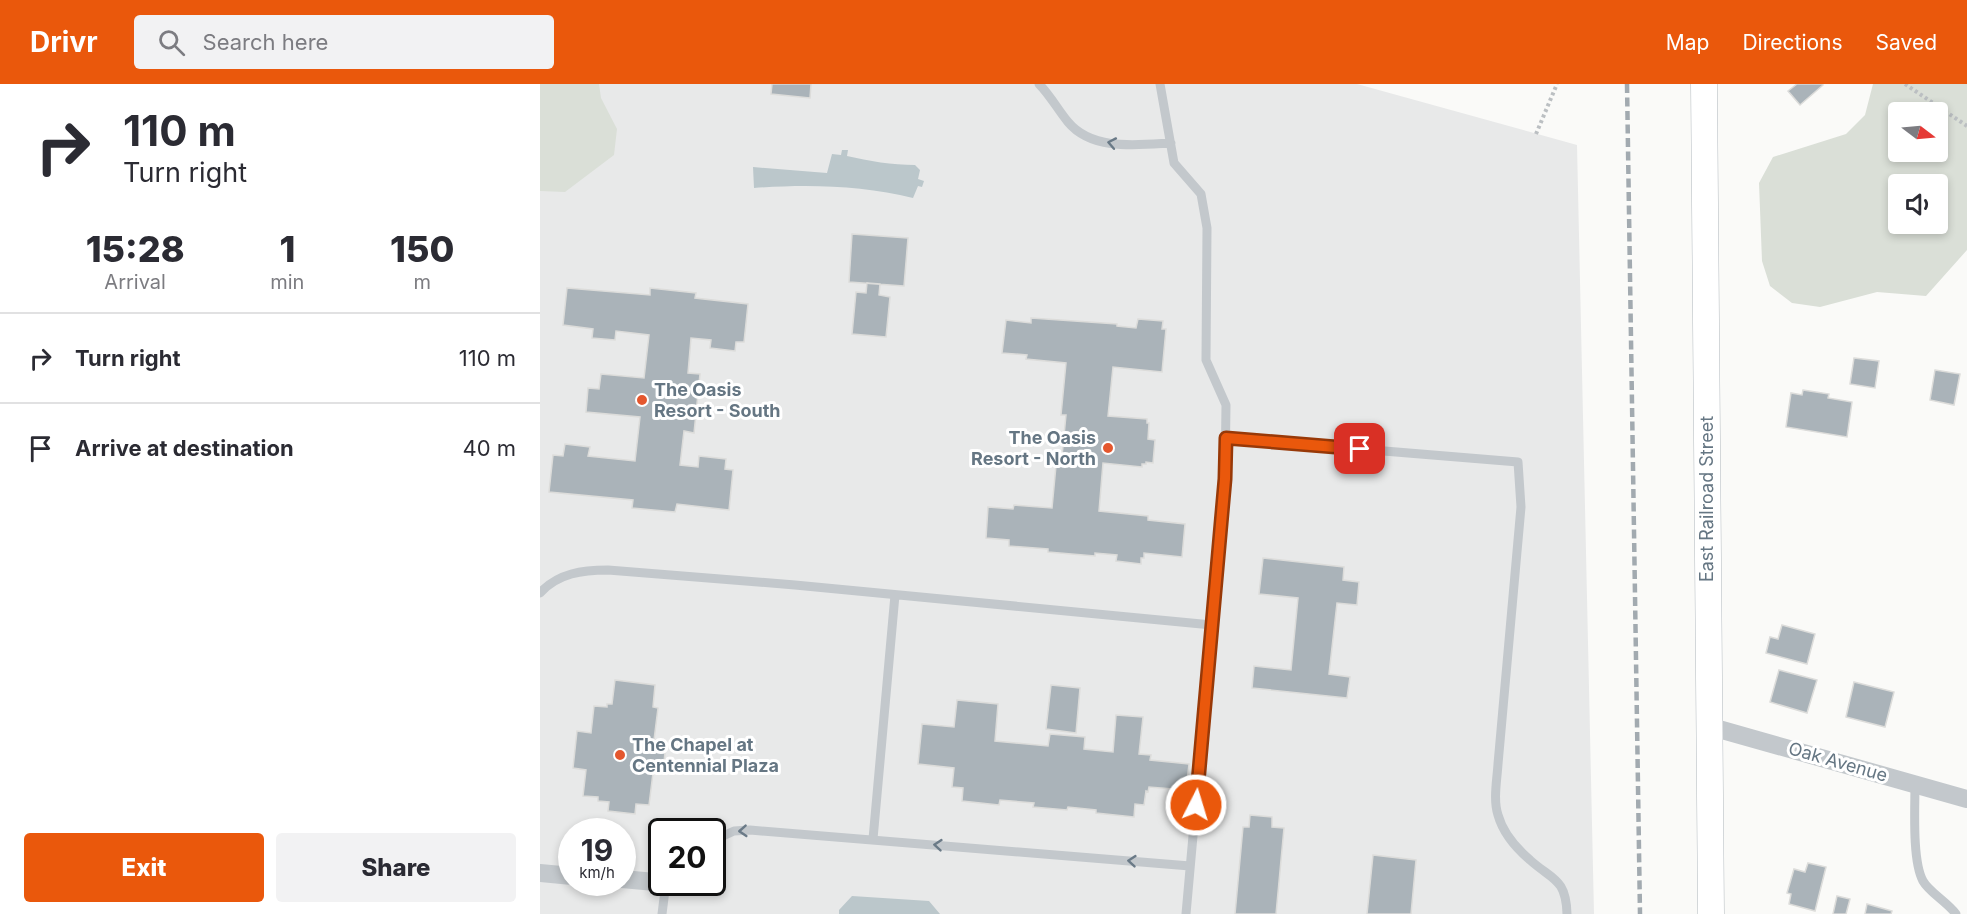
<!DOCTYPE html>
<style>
body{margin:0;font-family:Inter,sans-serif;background:#f2f2f3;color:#2b2b33;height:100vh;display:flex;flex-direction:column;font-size:22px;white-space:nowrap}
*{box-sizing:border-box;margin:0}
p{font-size:20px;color:#7c7c81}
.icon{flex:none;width:33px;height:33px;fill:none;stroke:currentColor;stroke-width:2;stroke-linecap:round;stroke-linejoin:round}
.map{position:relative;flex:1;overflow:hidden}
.side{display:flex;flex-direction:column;background:#fff;width:540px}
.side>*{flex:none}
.banner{background:#fff;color:#2b2b33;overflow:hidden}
.needle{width:39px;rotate:106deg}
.tools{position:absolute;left:1348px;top:18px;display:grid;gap:12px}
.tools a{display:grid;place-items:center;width:60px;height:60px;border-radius:6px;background:#fff;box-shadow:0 3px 9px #0003;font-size:30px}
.speed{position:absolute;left:18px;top:734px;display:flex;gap:12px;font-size:30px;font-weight:700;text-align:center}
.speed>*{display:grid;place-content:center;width:78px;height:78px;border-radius:50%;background:#fff;box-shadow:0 3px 9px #0003;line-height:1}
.speed small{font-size:15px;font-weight:400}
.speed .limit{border:3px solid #111;border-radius:9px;background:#fff;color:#111}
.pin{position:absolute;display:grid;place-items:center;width:51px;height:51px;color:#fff;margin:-26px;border-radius:12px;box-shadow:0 3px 9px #0006}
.me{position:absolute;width:66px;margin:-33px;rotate:5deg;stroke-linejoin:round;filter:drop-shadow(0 0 4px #0008)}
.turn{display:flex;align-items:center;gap:21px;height:126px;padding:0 24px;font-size:27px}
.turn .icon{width:78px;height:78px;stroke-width:2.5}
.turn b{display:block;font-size:42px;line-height:51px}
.eta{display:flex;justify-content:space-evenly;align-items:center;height:102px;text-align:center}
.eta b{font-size:36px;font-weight:800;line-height:42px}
.primary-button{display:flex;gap:12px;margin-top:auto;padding:12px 24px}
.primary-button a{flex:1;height:69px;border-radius:6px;background:#ea580c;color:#fff;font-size:24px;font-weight:800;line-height:69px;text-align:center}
.primary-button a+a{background:#f2f2f3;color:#2b2b33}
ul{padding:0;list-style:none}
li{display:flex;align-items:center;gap:18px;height:90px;padding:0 24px;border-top:2px solid #e1e1e2}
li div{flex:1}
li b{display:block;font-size:22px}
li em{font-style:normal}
header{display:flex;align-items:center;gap:36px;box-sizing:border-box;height:84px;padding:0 30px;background:#ea580c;color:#fff}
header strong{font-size:28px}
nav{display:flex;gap:33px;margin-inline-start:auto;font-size:21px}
.search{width:420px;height:54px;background:#f2f2f3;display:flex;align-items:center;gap:15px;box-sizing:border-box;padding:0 21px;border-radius:6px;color:#7c7c81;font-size:22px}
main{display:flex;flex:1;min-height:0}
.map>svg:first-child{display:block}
</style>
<header>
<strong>Drivr</strong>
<div class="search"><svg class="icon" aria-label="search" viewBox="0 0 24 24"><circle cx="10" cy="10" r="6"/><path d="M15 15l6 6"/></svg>Search here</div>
<nav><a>Map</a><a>Directions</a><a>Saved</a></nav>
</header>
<main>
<section class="side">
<div class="banner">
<div class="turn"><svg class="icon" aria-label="right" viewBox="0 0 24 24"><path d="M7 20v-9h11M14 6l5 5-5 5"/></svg><div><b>110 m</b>Turn right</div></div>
</div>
<div class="eta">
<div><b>15:28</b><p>Arrival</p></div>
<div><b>1</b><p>min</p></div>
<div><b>150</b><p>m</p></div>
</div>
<ul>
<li><svg class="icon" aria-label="right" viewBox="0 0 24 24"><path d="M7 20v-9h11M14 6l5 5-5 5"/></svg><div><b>Turn right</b></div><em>110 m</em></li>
<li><svg class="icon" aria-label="arrive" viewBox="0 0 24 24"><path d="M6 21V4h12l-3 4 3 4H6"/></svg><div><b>Arrive at destination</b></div><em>40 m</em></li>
</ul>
<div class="primary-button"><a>Exit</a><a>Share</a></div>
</section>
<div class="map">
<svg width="1427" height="830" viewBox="0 0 1427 830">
<rect width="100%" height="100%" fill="#fafaf8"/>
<!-- built -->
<path fill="#e8e9e9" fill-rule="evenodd" d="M 0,0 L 817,0 L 1037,61 L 1054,830 L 0,830 ZM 32,747 L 82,747 L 82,798 L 32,798 ZM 122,747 L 172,747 L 172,798 L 122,798 Z"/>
<!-- green -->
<path fill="#dadfd7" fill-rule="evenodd" d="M 0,0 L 59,0 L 61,14 L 77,45 L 74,71 L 25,108 L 0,107 Z
M 1333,0 L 1427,0 L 1427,166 L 1386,212 L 1337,208 L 1280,223 L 1252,219 L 1230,202 L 1222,177 L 1219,99 L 1233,73 L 1306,50 L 1325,31 ZM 1359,28 L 1398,28 L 1398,68 L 1359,68 ZM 1359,100 L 1398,100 L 1398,140 L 1359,140 Z"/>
<!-- water -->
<path fill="#bbc7cb" d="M 302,66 L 308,66 L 307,72 C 329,77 352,81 375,81 L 380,86 L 378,95 L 384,97 L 382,103 L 378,102 L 373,114 C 322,101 266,100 214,104 L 213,83 L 287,89 L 292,70 L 301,71 Z
M 312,812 L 389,817 L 400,830 L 299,830 L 299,826 Z"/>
<!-- building -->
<path fill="#aab3b9" stroke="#dcdcda" stroke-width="1.5" d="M 232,0 L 271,0 L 270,14 L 231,10 Z
M 1257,0 L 1282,0 L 1283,1 L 1260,21 L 1248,7 Z
M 312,150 L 368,154 L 364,202 L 309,198 Z
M 327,199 L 340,200 L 339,211 L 350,213 L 346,253 L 312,250 L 316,208 L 326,209 Z
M 27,204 L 110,211 L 110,204 L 156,209 L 155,214 L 208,220 L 204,258 L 196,258 L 195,267 L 170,264 L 171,256 L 151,254 L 148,289 L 160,290 L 154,349 L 144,347 L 140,381 L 158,383 L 159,372 L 186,375 L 185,385 L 193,386 L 189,426 L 137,420 L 135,428 L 92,424 L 93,416 L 9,408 L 13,371 L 23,372 L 25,360 L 50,363 L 48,372 L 95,377 L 100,333 L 46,328 L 48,304 L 59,305 L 61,290 L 104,294 L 109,251 L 76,247 L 75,256 L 52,254 L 53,245 L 23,241 Z
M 491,234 L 577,240 L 577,242 L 596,244 L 598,235 L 623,237 L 622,245 L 626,245 L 622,288 L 573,283 L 568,332 L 607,335 L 607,339 L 609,339 L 608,355 L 615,356 L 613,379 L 606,378 L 606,380 L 602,380 L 602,383 L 563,379 L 559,427 L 608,432 L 608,436 L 645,440 L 642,473 L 604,469 L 604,474 L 601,474 L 601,480 L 576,477 L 577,471 L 555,469 L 555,472 L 508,468 L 508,465 L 469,462 L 469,456 L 446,454 L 448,423 L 473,425 L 474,421 L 512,424 L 517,371 L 522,372 L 526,331 L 521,331 L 526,279 L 486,275 L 487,271 L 462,269 L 466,236 L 491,239 Z
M 1314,274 L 1339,277 L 1335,304 L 1310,300 Z
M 1395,286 L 1420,290 L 1414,321 L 1390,316 Z
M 1263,306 L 1289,310 L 1288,314 L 1312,318 L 1307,353 L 1246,343 L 1251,309 L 1262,311 Z
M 723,474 L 804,483 L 803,496 L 819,498 L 817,521 L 797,519 L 789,590 L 810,593 L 807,614 L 712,604 L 714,582 L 751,586 L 758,514 L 719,510 Z
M 1242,541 L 1275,550 L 1267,580 L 1226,569 L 1230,553 L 1238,555 Z
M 1239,586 L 1277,596 L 1267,629 L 1230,618 Z
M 75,596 L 115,601 L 113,623 L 118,624 L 114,656 L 126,657 L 123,690 L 113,689 L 109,721 L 96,720 L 95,730 L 68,727 L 69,718 L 58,717 L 58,713 L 43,712 L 46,686 L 33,684 L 37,647 L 51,649 L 54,622 L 67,623 L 67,620 L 72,620 Z
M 1314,598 L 1354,608 L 1345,643 L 1306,633 Z
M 511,601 L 540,604 L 536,649 L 506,645 Z
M 417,616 L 458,620 L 455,657 L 508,662 L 510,650 L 545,653 L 544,665 L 573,668 L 576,631 L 603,633 L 599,670 L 611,671 L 610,676 L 649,680 L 646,706 L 609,703 L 608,708 L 606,707 L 604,721 L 595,720 L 594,733 L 556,729 L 556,726 L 528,723 L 527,726 L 493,723 L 494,719 L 460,716 L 459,721 L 422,717 L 423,704 L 412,703 L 414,684 L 378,680 L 382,640 L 414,643 Z
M 710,731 L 732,733 L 732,743 L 744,744 L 736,830 L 695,830 L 703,743 L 709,743 Z
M 833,771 L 876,776 L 871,830 L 827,830 Z
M 1268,779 L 1286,783 L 1275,827 L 1249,820 L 1251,810 L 1247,809 L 1254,785 L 1265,788 Z
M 1297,812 L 1310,815 L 1306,830 L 1293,830 Z
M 1327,820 L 1352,827 L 1351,830 L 1325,830 Z"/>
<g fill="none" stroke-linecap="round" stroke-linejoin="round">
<!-- secondary casing -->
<g stroke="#b3babf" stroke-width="27">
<path id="secondary" d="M 1164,0 L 1171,830"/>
</g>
<!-- path -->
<path stroke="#bbbfc2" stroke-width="4" stroke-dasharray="3 3" stroke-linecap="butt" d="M 1365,0 L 1427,42
M 996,50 L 1017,0"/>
<!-- lane -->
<path stroke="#c3c8cc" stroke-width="9" d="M 499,0 C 510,11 518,26 528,38 C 552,67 597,61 631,59
M 620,0 L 634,79 L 661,110 L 667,144 L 666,276 L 686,321 L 685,395 L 646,830
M 686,354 L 978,378 L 981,423 L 958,680 C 957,696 953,716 958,731 C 963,749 976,764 990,776 C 1012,796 1026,794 1027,830
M 0,509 C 18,489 43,486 68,486 L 255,501 L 672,541
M 1375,700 C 1375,724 1372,777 1383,797 C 1389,808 1407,818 1416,830
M 333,755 L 355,511
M 172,757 L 194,747 L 210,746 L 650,782
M 122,830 L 126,798"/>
<!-- street -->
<path stroke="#c3c8cc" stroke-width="18" d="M 1168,642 L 1427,715
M 0,789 L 32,792
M 82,795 L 126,799"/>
<!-- secondary -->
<use href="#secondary" stroke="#fff" stroke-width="26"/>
<!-- rail -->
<path stroke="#a2aab0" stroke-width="4.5" stroke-dasharray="9 4.5" stroke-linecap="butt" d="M 1087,0 L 1100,830"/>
</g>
<!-- one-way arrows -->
<defs><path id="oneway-chevron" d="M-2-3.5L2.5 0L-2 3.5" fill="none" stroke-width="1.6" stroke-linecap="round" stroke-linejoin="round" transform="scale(1.5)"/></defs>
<g stroke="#6a7a87">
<use href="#oneway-chevron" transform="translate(572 59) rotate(-169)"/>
<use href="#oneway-chevron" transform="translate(203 747) rotate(176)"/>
<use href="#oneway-chevron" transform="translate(398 761) rotate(-175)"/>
<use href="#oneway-chevron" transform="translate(592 777) rotate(-175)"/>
</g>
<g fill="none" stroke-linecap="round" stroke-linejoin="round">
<!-- route casing -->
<g stroke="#983908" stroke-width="15">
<path id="route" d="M 656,721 L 685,395 L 686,354 L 820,365"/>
</g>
<!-- route -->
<use href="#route" stroke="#ea580c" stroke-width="10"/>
</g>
<!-- markers -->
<g fill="#e4572e" stroke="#fff" stroke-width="2">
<circle cx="102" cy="316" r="6"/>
<circle cx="568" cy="364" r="6"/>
<circle cx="80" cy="671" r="6"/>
</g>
<g text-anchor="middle" stroke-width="6" stroke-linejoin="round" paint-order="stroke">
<!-- poi labels -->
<g font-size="18" font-weight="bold" fill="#657683" stroke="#fff" text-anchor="start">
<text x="114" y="312">The Oasis<tspan x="114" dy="21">Resort - South</tspan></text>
<text x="556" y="360" text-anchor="end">The Oasis<tspan x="556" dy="21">Resort - North</tspan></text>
<text x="92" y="667">The Chapel at<tspan x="92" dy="21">Centennial Plaza</tspan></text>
</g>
<!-- street labels -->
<g font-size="18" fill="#657683" stroke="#fff">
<text transform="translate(1167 415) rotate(-90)" y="6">East Railroad Street</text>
<text transform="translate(1298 678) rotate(16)" y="6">Oak Avenue</text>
</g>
</g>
</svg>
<div class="tools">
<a><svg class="needle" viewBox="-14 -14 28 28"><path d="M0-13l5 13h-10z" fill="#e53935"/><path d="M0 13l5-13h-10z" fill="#7c7c81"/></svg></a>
<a><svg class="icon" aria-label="sound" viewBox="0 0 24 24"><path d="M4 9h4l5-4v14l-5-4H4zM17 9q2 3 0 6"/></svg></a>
</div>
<div class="speed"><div>19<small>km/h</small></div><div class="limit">20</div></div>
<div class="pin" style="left:820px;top:365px;background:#d93025"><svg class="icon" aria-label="arrive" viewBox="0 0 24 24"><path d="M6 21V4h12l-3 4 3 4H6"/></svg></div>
<svg class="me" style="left:656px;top:721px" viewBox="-20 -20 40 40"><circle r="17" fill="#ea580c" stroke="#fff" stroke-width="3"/><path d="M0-11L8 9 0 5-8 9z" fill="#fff"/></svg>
</div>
</main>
